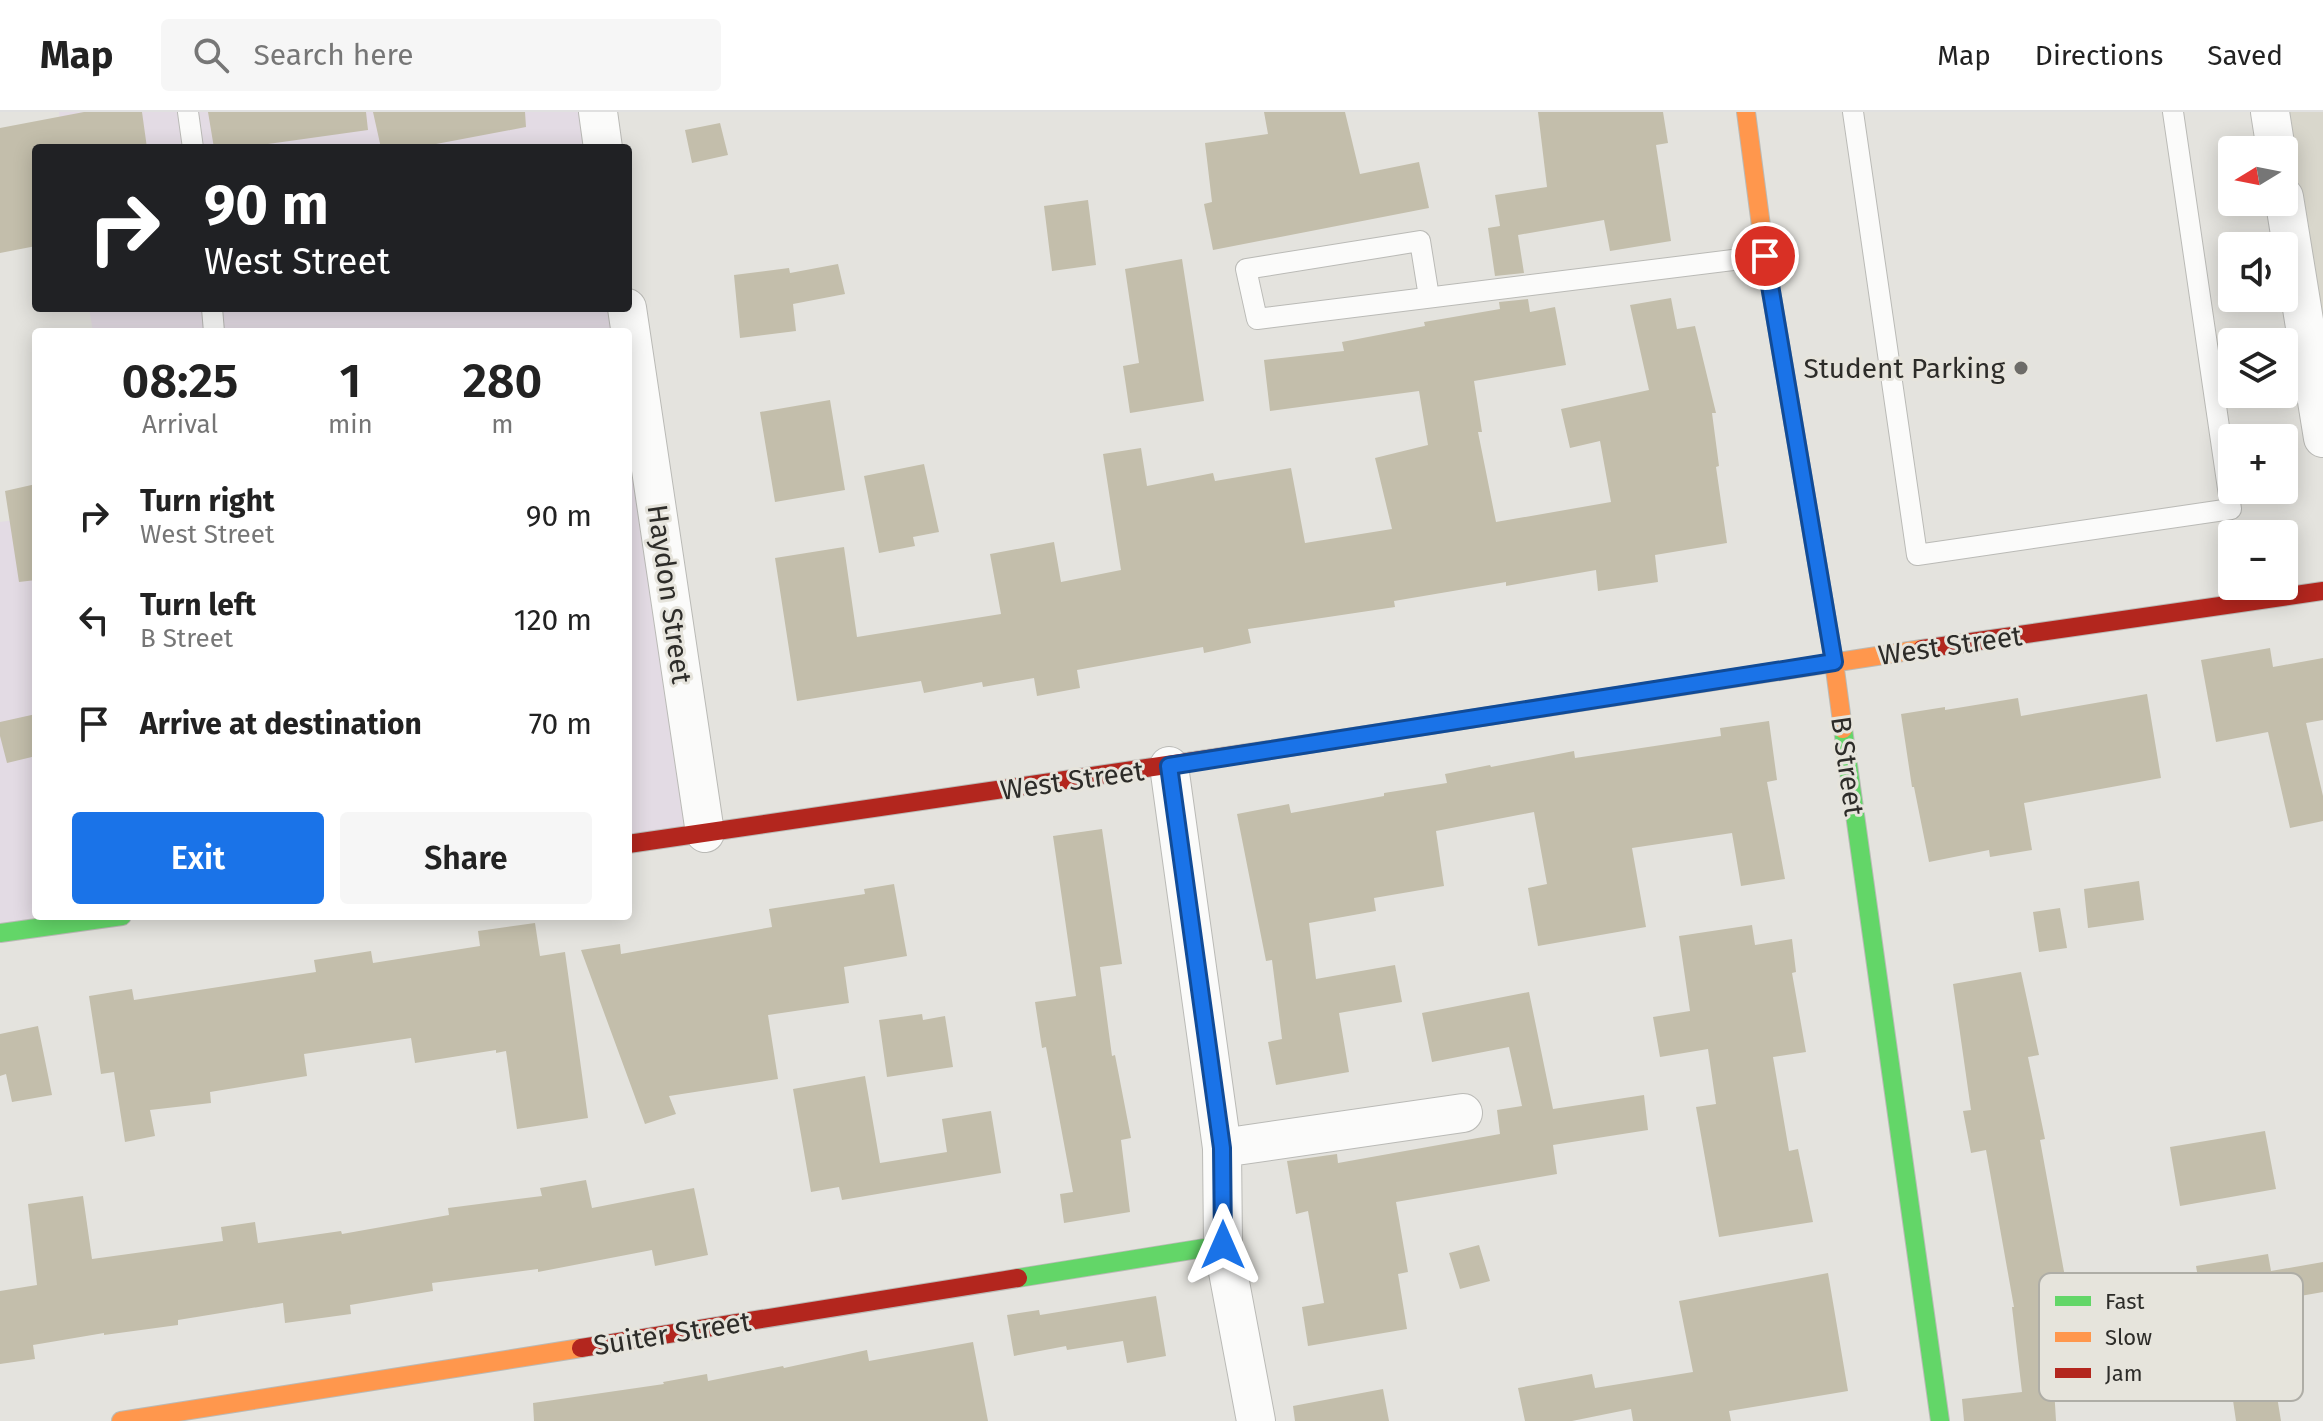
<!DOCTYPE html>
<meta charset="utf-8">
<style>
body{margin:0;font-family:"Fira Sans",sans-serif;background:#f6f6f6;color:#222;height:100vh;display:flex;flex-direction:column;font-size:30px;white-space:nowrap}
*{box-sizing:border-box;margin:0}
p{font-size:26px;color:#767676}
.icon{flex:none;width:44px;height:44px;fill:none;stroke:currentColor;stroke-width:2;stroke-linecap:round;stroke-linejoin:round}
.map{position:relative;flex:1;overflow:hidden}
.panel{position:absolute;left:32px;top:216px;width:600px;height:592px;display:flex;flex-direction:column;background:#fff;border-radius:8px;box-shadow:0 4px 20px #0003}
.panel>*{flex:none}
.top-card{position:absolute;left:32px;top:32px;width:600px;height:168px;border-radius:8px;box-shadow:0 4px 20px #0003;background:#202124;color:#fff;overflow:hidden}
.needle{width:52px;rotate:260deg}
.tools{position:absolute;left:2218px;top:24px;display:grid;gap:16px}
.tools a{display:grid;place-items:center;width:80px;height:80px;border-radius:8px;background:#fff;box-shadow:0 4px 20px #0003;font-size:40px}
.pin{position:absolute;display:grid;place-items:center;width:68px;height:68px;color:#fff;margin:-34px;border:4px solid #fff;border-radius:50%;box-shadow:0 2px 8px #0007}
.me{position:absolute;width:88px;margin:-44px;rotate:0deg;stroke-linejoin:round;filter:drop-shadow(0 0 6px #0008)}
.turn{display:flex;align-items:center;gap:28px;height:168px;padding:0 40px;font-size:36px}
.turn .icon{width:104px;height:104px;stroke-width:2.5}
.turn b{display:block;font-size:56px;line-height:68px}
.eta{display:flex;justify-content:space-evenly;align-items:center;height:136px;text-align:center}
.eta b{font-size:48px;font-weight:600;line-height:56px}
.primary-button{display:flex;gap:16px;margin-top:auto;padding:16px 40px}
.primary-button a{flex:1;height:92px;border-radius:8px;background:#1a73e8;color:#fff;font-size:32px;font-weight:600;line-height:92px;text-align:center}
.primary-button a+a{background:#f6f6f6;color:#222}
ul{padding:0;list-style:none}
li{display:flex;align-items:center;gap:24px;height:104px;padding:0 40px}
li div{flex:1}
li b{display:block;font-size:30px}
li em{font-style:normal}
header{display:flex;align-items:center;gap:48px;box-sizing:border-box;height:112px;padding:0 40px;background:#fff;border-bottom:2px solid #e0e0e0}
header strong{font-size:38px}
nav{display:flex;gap:44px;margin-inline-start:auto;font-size:28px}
.search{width:560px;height:72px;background:#f6f6f6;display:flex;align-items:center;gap:20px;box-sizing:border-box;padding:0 28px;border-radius:8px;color:#767676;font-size:30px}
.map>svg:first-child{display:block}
</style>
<header>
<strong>Map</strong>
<div class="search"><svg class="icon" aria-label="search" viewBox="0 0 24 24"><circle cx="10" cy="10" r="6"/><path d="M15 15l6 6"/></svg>Search here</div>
<nav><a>Map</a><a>Directions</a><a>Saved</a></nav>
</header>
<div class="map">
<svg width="2323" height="1309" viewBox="0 0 2323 1309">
<rect width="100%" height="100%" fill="#e4e3de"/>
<!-- commercial -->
<path fill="#e3dbe4" d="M 59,0 L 598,0 L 603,36 L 64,36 Z
M 89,196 L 627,196 L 705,721 L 628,732 L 628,220 L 93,220 Z
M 36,405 L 36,804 L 0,821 L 0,410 Z"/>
<!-- built -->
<path fill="#d9d7cc" d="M 2280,0 L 2323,0 L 2323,255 Z"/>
<!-- building -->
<path fill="#c3beab" d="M 84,0 L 142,0 L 147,36 L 36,36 L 36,134 L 0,141 L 0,16 Z
M 208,0 L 366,0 L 368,18 L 268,32 L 269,36 L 214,36 Z
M 373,0 L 525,0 L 526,15 L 415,36 L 381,36 Z
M 1264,0 L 1345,0 L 1360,62 L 1419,50 L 1429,96 L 1213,138 L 1204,92 L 1212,90 L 1205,31 L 1268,22 Z
M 1538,0 L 1663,0 L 1668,31 L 1656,33 L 1671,129 L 1610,139 L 1604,108 L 1518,123 L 1524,161 L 1495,164 L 1488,116 L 1500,114 L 1495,83 L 1547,75 Z
M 720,11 L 728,43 L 692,51 L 685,18 Z
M 1088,88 L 1096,153 L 1052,159 L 1044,94 Z
M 1182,147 L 1204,289 L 1130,301 L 1123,254 L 1139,251 L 1125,157 Z
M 838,152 L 845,182 L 793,192 L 796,219 L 740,226 L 734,163 L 789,156 L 790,161 Z
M 1671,186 L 1677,217 L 1695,214 L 1716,301 L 1712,301 L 1719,354 L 1716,355 L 1727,431 L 1655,443 L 1658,470 L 1598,479 L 1596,458 L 1506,474 L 1506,470 L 1394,489 L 1395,495 L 1248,517 L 1251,531 L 1204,541 L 1203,535 L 1077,558 L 1080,576 L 1037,584 L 1034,566 L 983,575 L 982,570 L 924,581 L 921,569 L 797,589 L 775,446 L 844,435 L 857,525 L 1001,502 L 990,442 L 1054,430 L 1061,470 L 1121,458 L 1103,342 L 1141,336 L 1147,374 L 1213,361 L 1215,369 L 1291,356 L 1305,431 L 1392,417 L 1375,346 L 1428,333 L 1419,279 L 1270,299 L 1264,248 L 1344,239 L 1342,230 L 1425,214 L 1424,210 L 1500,197 L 1499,190 L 1528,187 L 1530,200 L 1555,195 L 1566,253 L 1474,269 L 1482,320 L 1478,320 L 1496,410 L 1611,390 L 1600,329 L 1570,336 L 1561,297 L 1649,278 L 1630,193 Z
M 830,288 L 845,378 L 775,390 L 760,300 Z
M 924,352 L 939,420 L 913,425 L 915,434 L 879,441 L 864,364 Z
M 36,372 L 36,468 L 19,470 L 5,379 Z
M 2270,536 L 2273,555 L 2323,546 L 2323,608 L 2306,611 L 2323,684 L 2323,709 L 2290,716 L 2268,620 L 2216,630 L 2201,548 Z
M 2147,582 L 2161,666 L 2024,691 L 2032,738 L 1990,745 L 1989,738 L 1929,750 L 1914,675 L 1912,675 L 1901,602 L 1945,595 L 1945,598 L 2018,586 L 2021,604 Z
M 36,602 L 36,644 L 7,651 L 0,624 L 0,610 Z
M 1769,609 L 1777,668 L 1767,670 L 1785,767 L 1741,774 L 1732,721 L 1632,736 L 1646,815 L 1538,834 L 1528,776 L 1547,772 L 1534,700 L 1436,719 L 1444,774 L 1374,786 L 1376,799 L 1309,811 L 1316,867 L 1395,853 L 1402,890 L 1339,901 L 1349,960 L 1276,973 L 1268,930 L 1282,927 L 1272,848 L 1266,849 L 1237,702 L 1289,692 L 1291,701 L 1384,684 L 1384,681 L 1447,671 L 1445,662 L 1490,653 L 1491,655 L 1574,639 L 1575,646 L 1721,624 L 1720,616 Z
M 1102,717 L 1122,852 L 1100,855 L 1112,944 L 1115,943 L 1131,1026 L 1121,1028 L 1130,1100 L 1064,1111 L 1060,1082 L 1073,1080 L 1046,935 L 1042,936 L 1035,890 L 1076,884 L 1053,724 Z
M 2139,769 L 2144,808 L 2088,816 L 2084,777 Z
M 894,772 L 907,844 L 844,855 L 849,891 L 768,903 L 778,967 L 669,984 L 676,1002 L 645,1012 L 581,838 L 620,832 L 621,842 L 772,815 L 769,797 L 865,782 L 864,777 Z
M 2060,796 L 2067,836 L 2039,840 L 2033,800 Z
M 535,811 L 540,844 L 565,840 L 588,1006 L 517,1017 L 506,939 L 496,941 L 496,938 L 415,951 L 411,926 L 304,942 L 307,964 L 210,980 L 211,991 L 150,998 L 155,1024 L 125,1030 L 114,960 L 101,962 L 89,884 L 132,877 L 134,888 L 316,860 L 314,848 L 371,839 L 373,851 L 480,834 L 478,819 Z
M 1752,813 L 1755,833 L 1792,827 L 1796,860 L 1792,861 L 1806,940 L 1773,945 L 1789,1039 L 1798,1037 L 1813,1110 L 1719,1125 L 1696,995 L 1716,992 L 1708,937 L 1660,945 L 1653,905 L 1690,899 L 1679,824 Z
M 2021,860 L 2039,943 L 2028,945 L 2045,1027 L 2040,1028 L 2069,1187 L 2073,1187 L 2080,1255 L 2053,1258 L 2056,1309 L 1964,1309 L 1962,1287 L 2022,1280 L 2012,1195 L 2014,1195 L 1986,1038 L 1971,1041 L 1963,999 L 1971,998 L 1953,872 Z
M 1529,880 L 1553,997 L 1644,983 L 1648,1018 L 1553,1033 L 1557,1062 L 1396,1090 L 1408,1160 L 1398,1162 L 1407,1217 L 1308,1234 L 1302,1195 L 1324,1191 L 1308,1099 L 1296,1102 L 1287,1049 L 1337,1042 L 1338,1051 L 1500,1022 L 1497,998 L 1522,994 L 1509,935 L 1432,950 L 1422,901 Z
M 922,902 L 923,908 L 945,904 L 953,955 L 887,965 L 879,908 Z
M 38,914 L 52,983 L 12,990 L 6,962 L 0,964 L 0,922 Z
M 865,964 L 880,1051 L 947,1040 L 942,1007 L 991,999 L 1001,1061 L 842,1088 L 839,1075 L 811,1080 L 793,977 Z
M 2265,1019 L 2276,1077 L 2180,1094 L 2170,1035 Z
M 586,1068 L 592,1096 L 694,1076 L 708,1143 L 655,1154 L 652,1138 L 538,1160 L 538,1157 L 432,1171 L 433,1179 L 350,1193 L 351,1202 L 285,1211 L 283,1191 L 178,1208 L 178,1213 L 104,1223 L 104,1221 L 33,1233 L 35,1247 L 0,1252 L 0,1179 L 37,1173 L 28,1092 L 83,1084 L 92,1147 L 223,1129 L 221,1115 L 255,1110 L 258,1131 L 341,1119 L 342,1122 L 449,1103 L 448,1096 L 542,1084 L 540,1076 Z
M 1479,1133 L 1490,1169 L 1460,1177 L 1449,1141 Z
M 2268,1142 L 2271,1159 L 2323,1150 L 2323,1180 L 2204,1201 L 2196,1154 Z
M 1828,1161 L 1848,1279 L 1729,1299 L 1731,1309 L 1633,1309 L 1631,1297 L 1572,1309 L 1525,1309 L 1518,1276 L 1592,1262 L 1595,1276 L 1693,1260 L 1679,1189 Z
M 1156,1184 L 1166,1244 L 1127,1251 L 1123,1229 L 1067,1238 L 1066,1234 L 1014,1244 L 1007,1203 L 1039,1198 L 1040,1203 Z
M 973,1230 L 988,1309 L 534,1309 L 533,1291 L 664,1272 L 663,1270 L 707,1262 L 708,1269 L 783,1254 L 784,1256 L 867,1238 L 869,1249 Z
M 2272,1254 L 2281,1309 L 2236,1309 L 2229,1261 Z
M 1383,1277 L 1389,1309 L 1295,1309 L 1293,1294 Z"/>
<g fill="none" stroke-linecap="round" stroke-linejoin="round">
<!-- lane casing -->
<g stroke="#babab6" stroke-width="22">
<path id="lane" d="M 188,0 L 193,36
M 1853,0 L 1917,443 L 2231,397 L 2173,0
M 1429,185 L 1420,129 L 1246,157 L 1257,207 L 1765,144
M 212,196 L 214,220"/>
</g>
<!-- street casing -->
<g stroke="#babab6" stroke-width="40">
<path id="street" d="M 598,0 L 603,36
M 2270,0 L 2276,38
M 2284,85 L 2323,326
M 627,196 L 705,721
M 1169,654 L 1222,1036 L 1223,1133 L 1256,1309
M 1222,1036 L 1463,1001"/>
</g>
<!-- fast casing -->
<g stroke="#babab6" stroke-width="20">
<path id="fast" d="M 1843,617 L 1940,1309
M 0,821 L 122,804
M 1018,1166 L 1223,1133"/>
</g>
<!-- slow casing -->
<g stroke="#babab6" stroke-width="20">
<path id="slow" d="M 1746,0 L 1765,144 L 1834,550 L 1843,617
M 1269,638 L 1922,537
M 121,1309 L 581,1236"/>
</g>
<!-- jam casing -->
<g stroke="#babab6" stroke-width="20">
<path id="jam" d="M 1922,537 L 2323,479
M 628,732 L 1269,638
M 581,1236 L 1018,1166"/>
</g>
<!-- lane -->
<use href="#lane" stroke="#fbfbfa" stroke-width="20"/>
<!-- street -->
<use href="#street" stroke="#fbfbfa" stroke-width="38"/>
<!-- fast -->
<use href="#fast" stroke="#63d668" stroke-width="18"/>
<!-- slow -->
<use href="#slow" stroke="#ff974d" stroke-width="18"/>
<!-- jam -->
<use href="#jam" stroke="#b3261e" stroke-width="18"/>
</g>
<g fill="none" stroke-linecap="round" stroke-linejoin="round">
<!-- route casing -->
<g stroke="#114b97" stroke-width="20">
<path id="route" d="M 1223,1133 L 1222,1036 L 1169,654 L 1834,550 L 1765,144"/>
</g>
<!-- route -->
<use href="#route" stroke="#1a73e8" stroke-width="14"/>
</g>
<!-- markers -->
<circle fill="#6d6c68" stroke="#e6e4dc" stroke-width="3" cx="2021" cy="256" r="8"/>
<g text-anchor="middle" stroke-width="6" stroke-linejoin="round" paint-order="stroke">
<!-- poi labels -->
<g font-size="28" fill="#2d2c29" stroke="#e6e4dc" text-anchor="end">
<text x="2005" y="266">Student Parking</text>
</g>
<!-- street labels -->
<g font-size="28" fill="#2d2c29" stroke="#e6e4dc">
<text transform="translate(670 482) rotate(82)" y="10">Haydon Street</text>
<text transform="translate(1950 533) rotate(-8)" y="10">West Street</text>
<text transform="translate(1848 654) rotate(82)" y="10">B Street</text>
<text transform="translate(1072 668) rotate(-8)" y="10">West Street</text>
<text transform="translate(672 1221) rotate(-9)" y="10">Suiter Street</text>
</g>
</g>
<!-- legend -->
<rect x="2039" y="1161" width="264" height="128" rx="12" fill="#e6e4dc" stroke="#aeada6" stroke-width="2"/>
<rect x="2055" y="1184" width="36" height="10" fill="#63d668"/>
<rect x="2055" y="1220" width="36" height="10" fill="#ff974d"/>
<rect x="2055" y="1256" width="36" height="10" fill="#b3261e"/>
<g font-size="22" fill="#2d2c29">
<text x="2105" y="1197">Fast</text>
<text x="2105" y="1233">Slow</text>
<text x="2105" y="1269">Jam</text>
</g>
</svg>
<div class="tools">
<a><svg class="needle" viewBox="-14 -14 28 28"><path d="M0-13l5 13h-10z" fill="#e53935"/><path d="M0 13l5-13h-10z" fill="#767676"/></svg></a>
<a><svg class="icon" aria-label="sound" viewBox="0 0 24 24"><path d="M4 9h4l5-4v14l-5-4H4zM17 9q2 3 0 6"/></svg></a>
<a><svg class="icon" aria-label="layers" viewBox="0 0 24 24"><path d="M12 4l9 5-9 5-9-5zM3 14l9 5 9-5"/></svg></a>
<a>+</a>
<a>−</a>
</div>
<div class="pin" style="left:1765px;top:144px;background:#d93025"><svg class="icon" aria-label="arrive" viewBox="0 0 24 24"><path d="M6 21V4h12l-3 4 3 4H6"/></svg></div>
<svg class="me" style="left:1223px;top:1133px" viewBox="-20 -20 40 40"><path d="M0-17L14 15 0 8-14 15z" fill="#1a73e8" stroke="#fff" stroke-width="4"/></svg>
<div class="top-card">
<div class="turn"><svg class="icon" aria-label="right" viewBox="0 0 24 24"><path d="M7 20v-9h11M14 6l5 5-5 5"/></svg><div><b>90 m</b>West Street</div></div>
</div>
<section class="panel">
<div class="eta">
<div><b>08:25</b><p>Arrival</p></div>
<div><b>1</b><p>min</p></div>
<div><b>280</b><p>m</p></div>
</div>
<ul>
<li><svg class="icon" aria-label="right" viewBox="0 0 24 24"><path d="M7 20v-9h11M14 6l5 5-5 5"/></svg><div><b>Turn right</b><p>West Street</p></div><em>90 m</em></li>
<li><svg class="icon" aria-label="left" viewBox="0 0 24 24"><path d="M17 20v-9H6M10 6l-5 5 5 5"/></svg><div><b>Turn left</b><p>B Street</p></div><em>120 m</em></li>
<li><svg class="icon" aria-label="arrive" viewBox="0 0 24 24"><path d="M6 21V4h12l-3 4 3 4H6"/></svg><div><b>Arrive at destination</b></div><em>70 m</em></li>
</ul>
<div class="primary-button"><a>Exit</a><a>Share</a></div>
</section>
</div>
